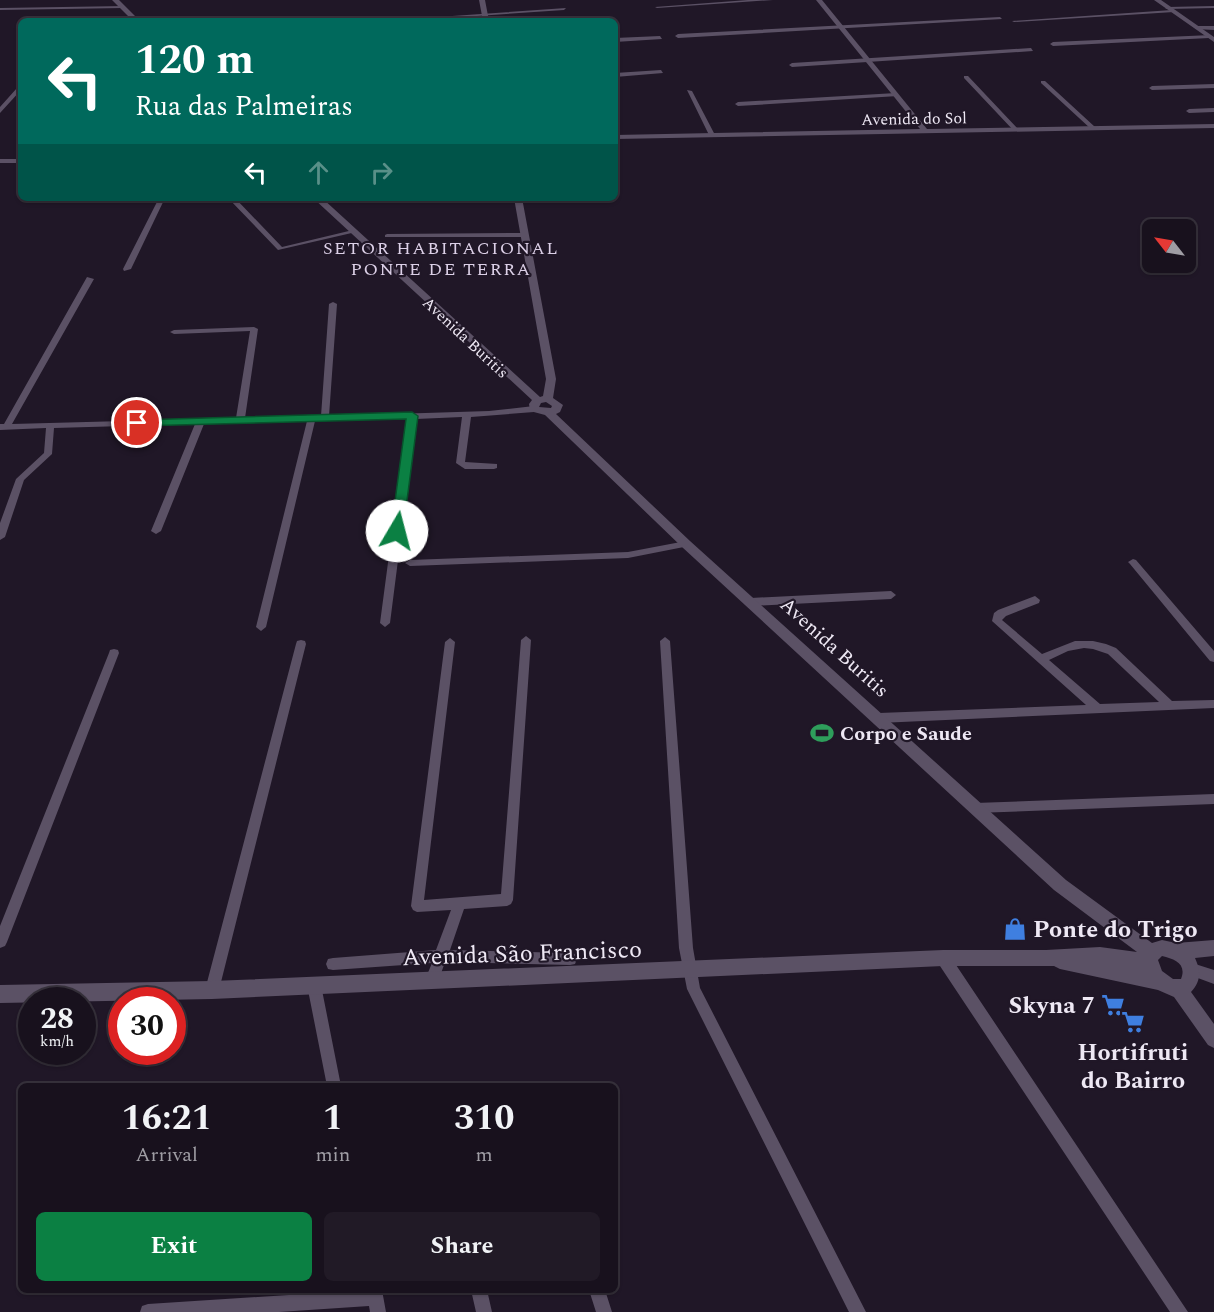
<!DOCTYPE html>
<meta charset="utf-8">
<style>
body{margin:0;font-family:Spectral,serif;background:#211a26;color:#f1f3f6;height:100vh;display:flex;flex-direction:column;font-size:22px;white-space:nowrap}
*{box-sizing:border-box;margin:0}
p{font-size:20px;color:#9f9da4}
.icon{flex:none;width:33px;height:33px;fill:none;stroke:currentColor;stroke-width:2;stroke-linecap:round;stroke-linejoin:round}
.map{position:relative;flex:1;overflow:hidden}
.side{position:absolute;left:18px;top:1083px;width:600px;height:210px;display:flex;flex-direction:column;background:#18111d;border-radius:9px;box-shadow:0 2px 4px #0004,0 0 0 2px #36313b}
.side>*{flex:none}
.banner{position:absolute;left:18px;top:18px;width:600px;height:183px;border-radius:9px;box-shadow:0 2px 4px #0004,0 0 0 2px #36313b;background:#00695c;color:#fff;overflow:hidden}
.needle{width:39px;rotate:301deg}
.controls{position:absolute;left:1142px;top:219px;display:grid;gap:12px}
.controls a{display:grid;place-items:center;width:54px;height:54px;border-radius:9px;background:#18111d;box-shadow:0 2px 4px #0004,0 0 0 2px #36313b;font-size:30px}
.speed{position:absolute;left:18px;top:987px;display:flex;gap:12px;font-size:30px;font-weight:700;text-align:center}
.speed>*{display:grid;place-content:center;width:78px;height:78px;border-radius:50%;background:#18111d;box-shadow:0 2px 4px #0004,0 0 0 2px #36313b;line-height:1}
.speed small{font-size:15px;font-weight:400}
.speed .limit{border:9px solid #d22;background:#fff;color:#111}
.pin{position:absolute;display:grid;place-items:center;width:51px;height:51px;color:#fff;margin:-26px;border:3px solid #fff;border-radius:50%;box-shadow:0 2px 6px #0007}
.me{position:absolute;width:66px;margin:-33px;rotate:8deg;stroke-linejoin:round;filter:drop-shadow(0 0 4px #0008)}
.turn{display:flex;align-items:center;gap:21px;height:126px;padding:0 18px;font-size:27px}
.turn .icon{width:78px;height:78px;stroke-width:2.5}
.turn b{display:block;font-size:42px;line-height:51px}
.lanes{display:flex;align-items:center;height:57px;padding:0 18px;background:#0003;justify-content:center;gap:30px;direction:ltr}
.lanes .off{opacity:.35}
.eta{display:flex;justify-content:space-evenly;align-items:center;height:102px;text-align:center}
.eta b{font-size:36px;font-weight:700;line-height:42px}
.button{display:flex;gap:12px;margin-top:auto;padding:12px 18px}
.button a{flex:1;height:69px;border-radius:9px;background:#0b8043;color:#fff;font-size:24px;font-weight:700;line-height:69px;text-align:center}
.button a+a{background:#211a26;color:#f1f3f6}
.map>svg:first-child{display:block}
</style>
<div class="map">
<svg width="1214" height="1312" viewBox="0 0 1214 1312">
<rect width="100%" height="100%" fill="#201727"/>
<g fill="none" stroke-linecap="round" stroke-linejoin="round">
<!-- minor -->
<path fill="#5b5165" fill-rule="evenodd" d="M 748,0 L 773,0 L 657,8 L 655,7 Z
M 125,6 L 123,8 L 0,10 L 0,8 Z
M 1214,6 L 1214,8 L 1167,9 L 1165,8 L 1167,7 Z
M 566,8 L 564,10 L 404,21 L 380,21 Z
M 1172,10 L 1174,12 L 1014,22 L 1012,21 Z
M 1000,17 L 1002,19 L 678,38 L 675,36 L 678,34 Z
M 1197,26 L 1214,26 L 1214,30 L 1195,29 Z
M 1211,35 L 1209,38 L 1053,46 L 1050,44 L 1053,42 Z
M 660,36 L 662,39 L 615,42 L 615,38 Z
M 1031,48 L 1033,51 L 792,67 L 789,65 L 792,63 Z
M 661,70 L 663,73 L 615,77 L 615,73 Z
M 964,76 L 968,76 L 1018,129 L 1018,131 L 1014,131 L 964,78 Z
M 1041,81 L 1045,81 L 1095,127 L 1095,129 L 1091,129 L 1041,83 Z
M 1214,84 L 1214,88 L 1152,90 L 1149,88 L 1152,86 Z
M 17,88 L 21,88 L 21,90 L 0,113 L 0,107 Z
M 687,90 L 692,91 L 715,135 L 714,136 L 709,135 Z
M 896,93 L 898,94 L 898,96 L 738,106 L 735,104 L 738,102 Z
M 1214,108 L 1214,112 L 1189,113 L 1186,111 L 1189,109 Z
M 0,159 L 21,159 L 21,163 L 0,163 Z
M 159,198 L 165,198 L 131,269 L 124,271 L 123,269 Z
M 228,198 L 235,198 L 282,247 L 353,230 L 356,232 L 278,250 Z
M 387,234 L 525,233 L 528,235 L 525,237 L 385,237 L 385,235 Z
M 87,277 L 94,279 L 12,424 L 236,418 L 250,331 L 174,334 L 170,332 L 174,330 L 254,327 L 258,329 L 245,418 L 321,416 L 329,304 L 333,302 L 337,304 L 329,416 L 489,411 L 534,406 L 538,409 L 534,412 L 471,417 L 465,462 L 497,464 L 497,468 L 494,469 L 465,469 L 456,463 L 462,417 L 416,419 L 390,623 L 385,627 L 380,623 L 407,419 L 315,421 L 266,627 L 261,631 L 256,627 L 307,421 L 204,424 L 161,531 L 156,534 L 151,531 L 195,424 L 54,428 L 52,454 L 24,480 L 5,537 L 0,540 L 0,523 L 16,479 L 44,453 L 46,428 L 0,430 L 0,424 L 4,424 Z
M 686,541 L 689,542 L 691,544 L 689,546 L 628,558 L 410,566 L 405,563 L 410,560 L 628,552 Z
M 1133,559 L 1136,560 L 1214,651 L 1214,662 L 1210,661 L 1130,564 L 1128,562 Z
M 891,591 L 896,595 L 891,599 L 751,606 L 746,602 L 751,598 Z
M 1035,596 L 1040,600 L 1039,603 L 1006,616 L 1002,620 L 1042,654 L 1075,641 L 1093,641 L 1106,644 L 1116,648 L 1172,701 L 1214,700 L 1214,708 L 879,723 L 875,721 L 873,718 L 875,715 L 879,713 L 1086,705 L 992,621 L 994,613 L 998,610 ZM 1084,648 L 1093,649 L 1108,654 L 1159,702 L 1100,704 L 1049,660 L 1068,651 Z
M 526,636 L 531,640 L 513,900 L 511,904 L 507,906 L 464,909 L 450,950 L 570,953 L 575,954 L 577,959 L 575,964 L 570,965 L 445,962 L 437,985 L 432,987 L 427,985 L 425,980 L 432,963 L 333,970 L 328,969 L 326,964 L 328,959 L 333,958 L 436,950 L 451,910 L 417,912 L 413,910 L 411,906 L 445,642 L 450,638 L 455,642 L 424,900 L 501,894 L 521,640 Z
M 665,637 L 670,641 L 693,948 L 700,988 L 866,1312 L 849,1312 L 687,989 L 679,948 L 660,641 Z
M 301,640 L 305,641 L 306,644 L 219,990 L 217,995 L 212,997 L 207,995 L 205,990 L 296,644 L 297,641 Z
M 114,649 L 118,650 L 119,653 L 7,942 L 5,946 L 0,948 L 0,926 L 109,653 L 110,650 Z
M 1214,794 L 1214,804 L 975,813 L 971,812 L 969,808 L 971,804 L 975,803 Z
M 943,952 L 948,953 L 1188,1312 L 1170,1312 L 938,963 L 936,958 L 938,953 Z
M 1192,963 L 1214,970 L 1214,984 L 1187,974 L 1185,969 L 1187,964 Z
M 314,978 L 319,980 L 321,985 L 341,1086 L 327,1086 L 307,985 L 309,980 Z
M 366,1290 L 382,1290 L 386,1312 L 370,1312 L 369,1306 L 279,1312 L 140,1312 L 142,1306 L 148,1304 Z
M 471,1290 L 487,1290 L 492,1312 L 476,1312 Z
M 589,1290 L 605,1290 L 612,1312 L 596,1312 Z"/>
<!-- tertiary -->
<path fill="#5b5165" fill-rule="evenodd" d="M 112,0 L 119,0 L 140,21 L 133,21 Z
M 479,0 L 485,0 L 489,21 L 483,21 Z
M 816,0 L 822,0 L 927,129 L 1214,124 L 1214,128 L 615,139 L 615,135 L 920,129 Z
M 1154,0 L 1161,0 L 1214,37 L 1214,42 Z
M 313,198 L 322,198 L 540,397 L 543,396 L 546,379 L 514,198 L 522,198 L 556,379 L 553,398 L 563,405 L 560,412 L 556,414 L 690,541 L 1066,880 L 1152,943 L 1162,940 L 1176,943 L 1214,940 L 1214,956 L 1195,958 C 1201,971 1201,981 1191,992 L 1214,1024 L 1214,1048 L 1208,1045 L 1174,997 L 1158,990 L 1060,969 L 1054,966 L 943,966 L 212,999 L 0,1003 L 0,985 L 212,981 L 943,950 L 1046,950 L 1100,947 L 1137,952 L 1054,890 L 682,547 L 545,415 L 530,411 L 529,404 L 532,400 ZM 546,402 L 552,406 L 551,408 L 539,407 L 541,403 ZM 1162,956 C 1175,959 1187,964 1181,979 L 1173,979 L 1162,971 L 1158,960 Z"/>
</g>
<!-- route -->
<path fill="#0b8043" stroke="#07532c" stroke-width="1.5" d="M 412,412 L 418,416 L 403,531 L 397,535 L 391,531 L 406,419 L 137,426 L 131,423 L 137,420 Z"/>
<!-- icons -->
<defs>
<g id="stadium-bare" transform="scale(1.8)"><path d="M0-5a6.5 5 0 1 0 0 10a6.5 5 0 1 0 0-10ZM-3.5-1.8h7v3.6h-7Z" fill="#2e9e5b" stroke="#201727" stroke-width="2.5" paint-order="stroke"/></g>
<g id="shop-bare" transform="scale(1.8)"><path d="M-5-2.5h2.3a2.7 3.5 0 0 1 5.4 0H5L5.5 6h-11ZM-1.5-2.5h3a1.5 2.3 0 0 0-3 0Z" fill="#3f7fe0" stroke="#201727" stroke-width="2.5" paint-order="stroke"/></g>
<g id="supermarket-bare" transform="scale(1.8)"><path d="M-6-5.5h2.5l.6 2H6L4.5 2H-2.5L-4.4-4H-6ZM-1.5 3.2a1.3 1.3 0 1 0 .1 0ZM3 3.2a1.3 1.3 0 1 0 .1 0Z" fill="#3f7fe0" stroke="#201727" stroke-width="2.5" paint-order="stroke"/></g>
</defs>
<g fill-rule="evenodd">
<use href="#stadium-bare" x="822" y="733"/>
<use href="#shop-bare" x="1015" y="929"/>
<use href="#supermarket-bare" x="1113" y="1005"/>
<use href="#supermarket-bare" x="1133" y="1022"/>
</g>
<g text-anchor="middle" stroke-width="4.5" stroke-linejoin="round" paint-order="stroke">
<!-- far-street labels -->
<g font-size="16" fill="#eee8f4" stroke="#201727">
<text transform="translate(914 118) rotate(-1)" y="6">Avenida do Sol</text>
<text transform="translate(466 337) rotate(43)" y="6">Avenida Buritis</text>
</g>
<!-- far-neighbourhood labels -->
<g font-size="18" letter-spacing="1.5" fill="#dcd0e7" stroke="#201727">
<text x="441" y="254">SETOR HABITACIONAL<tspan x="441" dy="21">PONTE DE TERRA</tspan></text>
</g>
<!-- street labels -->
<g font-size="20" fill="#eee8f4" stroke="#201727">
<text transform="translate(835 647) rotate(42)" y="7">Avenida Buritis</text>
</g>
<!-- poi labels -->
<g font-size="20" font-weight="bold" fill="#eee8f4" stroke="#201727" text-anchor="start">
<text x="840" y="740">Corpo e Saude</text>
</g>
<!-- near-poi labels -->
<g font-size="24" font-weight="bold" fill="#eee8f4" stroke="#201727" text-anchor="start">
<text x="1033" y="937">Ponte do Trigo</text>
<text x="1095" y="1013" text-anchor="end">Skyna 7</text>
<text x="1133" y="1060" text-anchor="middle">Hortifruti<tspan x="1133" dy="28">do Bairro</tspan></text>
</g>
<!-- near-street labels -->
<g font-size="24" fill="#eee8f4" stroke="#201727">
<text transform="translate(522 953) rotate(-2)" y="8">Avenida São Francisco</text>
</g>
</g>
</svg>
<div class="controls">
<a><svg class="needle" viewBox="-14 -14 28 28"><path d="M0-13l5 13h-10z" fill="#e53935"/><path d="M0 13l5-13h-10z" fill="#9f9da4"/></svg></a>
</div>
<div class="speed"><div>28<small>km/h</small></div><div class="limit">30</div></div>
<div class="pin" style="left:137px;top:423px;background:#d93025"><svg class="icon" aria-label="arrive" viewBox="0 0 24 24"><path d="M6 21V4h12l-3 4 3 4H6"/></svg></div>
<svg class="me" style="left:397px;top:531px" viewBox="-20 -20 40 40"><circle r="19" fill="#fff"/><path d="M0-13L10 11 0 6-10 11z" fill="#0b8043"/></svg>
<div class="banner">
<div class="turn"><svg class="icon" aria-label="left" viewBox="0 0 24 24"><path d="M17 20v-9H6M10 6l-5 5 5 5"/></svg><div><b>120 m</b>Rua das Palmeiras</div></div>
<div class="lanes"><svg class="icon" aria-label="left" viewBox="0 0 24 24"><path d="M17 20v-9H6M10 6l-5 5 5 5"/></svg><svg class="icon off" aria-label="ahead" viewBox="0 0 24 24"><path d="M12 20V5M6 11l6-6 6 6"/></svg><svg class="icon off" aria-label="right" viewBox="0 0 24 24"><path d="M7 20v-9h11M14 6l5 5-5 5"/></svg></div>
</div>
<section class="side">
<div class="eta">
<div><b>16:21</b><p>Arrival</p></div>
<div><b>1</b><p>min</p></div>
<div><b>310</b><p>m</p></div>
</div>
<div class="button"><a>Exit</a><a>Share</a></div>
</section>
</div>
